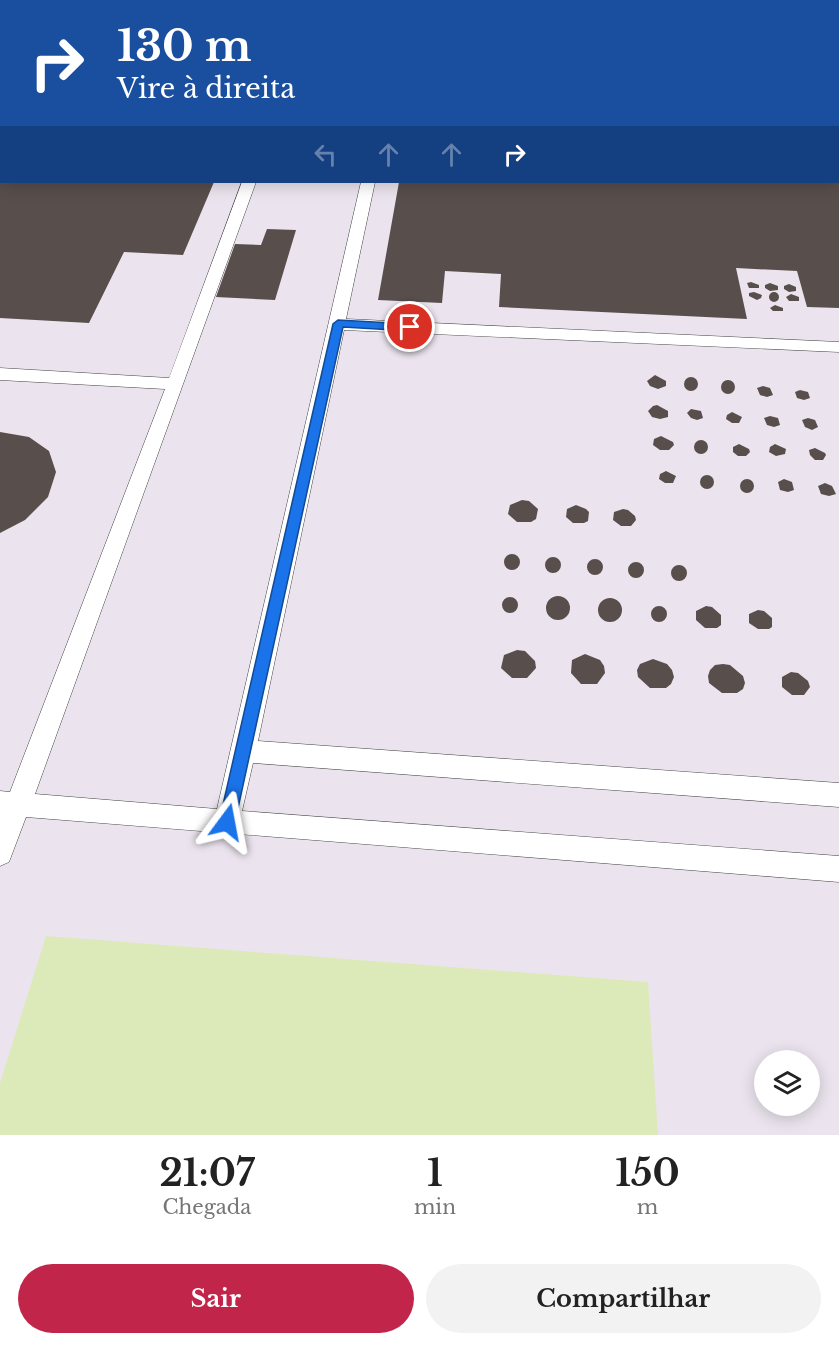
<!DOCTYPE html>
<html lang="pt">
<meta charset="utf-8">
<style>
body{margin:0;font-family:"Libre Baskerville",serif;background:#f2f2f2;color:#222;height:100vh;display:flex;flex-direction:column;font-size:22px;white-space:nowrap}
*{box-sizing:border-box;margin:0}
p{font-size:20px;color:#767676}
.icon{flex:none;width:33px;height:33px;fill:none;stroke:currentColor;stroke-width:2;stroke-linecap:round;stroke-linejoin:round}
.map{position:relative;height:1135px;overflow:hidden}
.panel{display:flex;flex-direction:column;background:#fff;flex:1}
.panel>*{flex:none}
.hud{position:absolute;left:0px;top:0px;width:840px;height:183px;box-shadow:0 3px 15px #0003;background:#1a4fa0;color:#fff;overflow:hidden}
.fabs{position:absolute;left:754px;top:1050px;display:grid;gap:12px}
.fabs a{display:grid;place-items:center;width:66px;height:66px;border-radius:50%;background:#fff;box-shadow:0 3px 15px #0003;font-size:30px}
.pin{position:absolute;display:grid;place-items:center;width:51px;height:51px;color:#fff;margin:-26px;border:3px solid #fff;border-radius:50%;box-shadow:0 2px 6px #0007}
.me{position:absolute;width:66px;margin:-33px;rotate:13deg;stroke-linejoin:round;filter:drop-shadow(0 0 4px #0008)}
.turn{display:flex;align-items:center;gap:21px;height:126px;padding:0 18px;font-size:27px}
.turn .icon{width:78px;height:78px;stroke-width:2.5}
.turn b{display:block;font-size:42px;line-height:51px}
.lanes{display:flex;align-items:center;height:57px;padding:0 18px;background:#0003;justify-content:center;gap:30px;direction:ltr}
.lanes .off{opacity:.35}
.eta{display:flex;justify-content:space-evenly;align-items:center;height:102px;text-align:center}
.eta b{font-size:36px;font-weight:800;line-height:42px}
.cta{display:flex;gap:12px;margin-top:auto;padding:12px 18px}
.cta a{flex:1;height:69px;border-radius:36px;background:#c1254a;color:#fff;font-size:24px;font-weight:800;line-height:69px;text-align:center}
.cta a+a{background:#f2f2f2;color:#222}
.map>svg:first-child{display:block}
</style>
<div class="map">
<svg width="839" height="1135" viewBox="0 0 839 1135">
<rect width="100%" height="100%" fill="#fffaf1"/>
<!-- industrial -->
<path fill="#ebe4ee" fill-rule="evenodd" d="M 0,0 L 839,0 L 839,1135 L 0,1135 ZM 2,2 L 838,2 L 838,182 L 2,182 ZM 765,1060 L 810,1060 L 810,1106 L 765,1106 Z"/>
<!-- green -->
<path fill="#dceaba" d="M 46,936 L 648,982 L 658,1135 L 0,1135 L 0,1083 Z"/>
<!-- building -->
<path fill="#584e4b" d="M 0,182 L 214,182 L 183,255 L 124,252 L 89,323 L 0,318 Z
M 399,182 L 839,182 L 839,308 L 807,307 L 797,271 L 736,268 L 747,319 L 499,307 L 501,274 L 445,271 L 442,303 L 378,300 Z
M 267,229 L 296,230 L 275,300 L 216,297 L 235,244 L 261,245 Z
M 751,282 L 759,285 L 759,288 L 749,288 L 747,283 Z
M 770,283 L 778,286 L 778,290 L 770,291 L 765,288 L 765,285 Z
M 789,284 L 796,287 L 796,291 L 789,292 L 784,289 L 784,286 Z
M769 297a5 5 0 1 1 10 0a5 5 0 1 1-10 0Z
M 754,292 L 762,295 L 761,298 L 757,300 L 749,296 L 749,293 Z
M 791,294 L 799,297 L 799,301 L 789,301 L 786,297 Z
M 775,305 L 783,308 L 783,311 L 773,311 L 770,308 Z
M 655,375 L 666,381 L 666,386 L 658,389 L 650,386 L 647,381 Z
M684 384a7 7 0 1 1 14 0a7 7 0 1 1-14 0Z
M721 387a7 7 0 1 1 14 0a7 7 0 1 1-14 0Z
M 763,386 L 770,388 L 773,395 L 767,397 L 760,395 L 757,388 Z
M 800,390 L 808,392 L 810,398 L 804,400 L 797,398 L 795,392 Z
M 657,405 L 668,411 L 668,417 L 660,419 L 652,417 L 648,411 L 653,406 Z
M 691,409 L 701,411 L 703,418 L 697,420 L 691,418 L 687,413 Z
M 732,412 L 742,417 L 739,423 L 732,423 L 726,419 L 727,415 Z
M 770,416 L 778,418 L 780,425 L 774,427 L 767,425 L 764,418 Z
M 808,418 L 815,420 L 818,427 L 812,430 L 805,427 L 802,420 Z
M 0,432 L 29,437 L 49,451 L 56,472 L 48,497 L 25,520 L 0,533 Z
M 661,436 L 673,442 L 674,445 L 669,450 L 660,450 L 653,445 L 654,439 Z
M694 447a7 7 0 1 1 14 0a7 7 0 1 1-14 0Z
M 739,444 L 749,449 L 750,452 L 746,456 L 738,456 L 733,452 L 733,447 Z
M 775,444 L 786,449 L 785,454 L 776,456 L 769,452 L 770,447 Z
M 815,448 L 825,453 L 826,455 L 823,460 L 815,460 L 810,455 L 809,450 Z
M 666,471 L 676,476 L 673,483 L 665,483 L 659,479 L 660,474 Z
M700 482a7 7 0 1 1 14 0a7 7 0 1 1-14 0Z
M740 486a7 7 0 1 1 14 0a7 7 0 1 1-14 0Z
M 784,479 L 792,482 L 794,490 L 788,492 L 780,490 L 778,482 Z
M 825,483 L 832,486 L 836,494 L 829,496 L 821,494 L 818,486 Z
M 522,500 L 529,501 L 538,509 L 536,519 L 531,522 L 517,522 L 508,514 L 510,505 Z
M 576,505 L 586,509 L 589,512 L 588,521 L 584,523 L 573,523 L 566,517 L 567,509 Z
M 623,509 L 628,510 L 635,516 L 636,520 L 631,526 L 621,526 L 613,520 L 614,512 Z
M504 562a8 8 0 1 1 16 0a8 8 0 1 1-16 0Z
M545 565a8 8 0 1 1 16 0a8 8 0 1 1-16 0Z
M587 567a8 8 0 1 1 16 0a8 8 0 1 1-16 0Z
M628 570a8 8 0 1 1 16 0a8 8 0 1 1-16 0Z
M671 573a8 8 0 1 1 16 0a8 8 0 1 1-16 0Z
M546 608a12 12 0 1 1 24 0a12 12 0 1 1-24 0Z
M502 605a8 8 0 1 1 16 0a8 8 0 1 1-16 0Z
M598 610a12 12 0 1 1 24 0a12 12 0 1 1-24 0Z
M651 614a8 8 0 1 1 16 0a8 8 0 1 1-16 0Z
M 706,606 L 712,607 L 721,615 L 721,625 L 717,628 L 705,628 L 696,620 L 696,611 Z
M 758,610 L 764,611 L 772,618 L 772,627 L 769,629 L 758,629 L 749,623 L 749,614 Z
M 517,650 L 525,651 L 535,661 L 536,668 L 527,678 L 512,678 L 501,668 L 504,655 Z
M 585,654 L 600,660 L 604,666 L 605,673 L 597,684 L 581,684 L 571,673 L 572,660 Z
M 653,659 L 667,664 L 672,670 L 674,677 L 671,684 L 666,688 L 650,688 L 638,677 L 637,670 L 640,664 Z
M 723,664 L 730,665 L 743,676 L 745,683 L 743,689 L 737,693 L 722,693 L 709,683 L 708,676 L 710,670 L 715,665 Z
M 791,672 L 798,673 L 808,681 L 810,687 L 804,695 L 792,695 L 782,687 L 782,677 Z"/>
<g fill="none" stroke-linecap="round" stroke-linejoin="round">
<!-- lane casing -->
<g stroke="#424242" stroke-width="1">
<path id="lane" d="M 250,0 L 260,0 L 260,2 L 250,2 Z
M 333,0 L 419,0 L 420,2 L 332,2 Z
M 838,13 L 839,13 L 839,19 L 838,19 Z
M 838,47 L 839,47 L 839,55 L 838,54 Z
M 0,116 L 2,116 L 2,124 L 0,124 Z
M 242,182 L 256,182 L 35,794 L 217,809 L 361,182 L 375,182 L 346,319 L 839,342 L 839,352 L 344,330 L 258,741 L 839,783 L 839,807 L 253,763 L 242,811 L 839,856 L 839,882 L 26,817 L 9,862 L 0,866 L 0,791 L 10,792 L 165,389 L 0,380 L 0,368 L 169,378 Z"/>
</g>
<!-- lane -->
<use href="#lane" fill="#fff" fill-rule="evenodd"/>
</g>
<!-- route -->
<path fill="#1a73e8" stroke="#114b97" stroke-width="1.5" d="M 338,320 L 410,324 L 415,327 L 410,331 L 343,327 L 235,822 L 233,828 L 227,830 L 221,828 L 219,822 L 333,324 Z"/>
</svg>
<div class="fabs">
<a><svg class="icon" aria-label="layers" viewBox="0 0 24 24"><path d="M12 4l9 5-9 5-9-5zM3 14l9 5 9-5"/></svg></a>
</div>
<div class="pin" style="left:410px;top:327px;background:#d93025"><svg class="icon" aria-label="arrive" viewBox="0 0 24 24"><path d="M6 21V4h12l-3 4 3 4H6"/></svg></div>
<svg class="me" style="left:227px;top:822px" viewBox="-20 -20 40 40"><path d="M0-17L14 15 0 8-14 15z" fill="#1a73e8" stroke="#fff" stroke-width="4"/></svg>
<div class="hud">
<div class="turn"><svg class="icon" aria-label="right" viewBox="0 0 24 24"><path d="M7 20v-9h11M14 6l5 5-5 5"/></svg><div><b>130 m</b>Vire à direita</div></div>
<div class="lanes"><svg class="icon off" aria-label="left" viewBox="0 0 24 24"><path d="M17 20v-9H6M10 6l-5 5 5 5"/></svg><svg class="icon off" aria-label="ahead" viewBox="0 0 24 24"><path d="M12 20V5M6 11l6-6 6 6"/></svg><svg class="icon off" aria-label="ahead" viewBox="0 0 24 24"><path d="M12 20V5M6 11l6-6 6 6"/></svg><svg class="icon" aria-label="right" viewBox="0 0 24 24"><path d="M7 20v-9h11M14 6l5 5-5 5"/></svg></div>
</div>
</div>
<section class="panel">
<div class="eta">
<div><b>21:07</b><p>Chegada</p></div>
<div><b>1</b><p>min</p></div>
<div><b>150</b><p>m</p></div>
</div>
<div class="cta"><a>Sair</a><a>Compartilhar</a></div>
</section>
